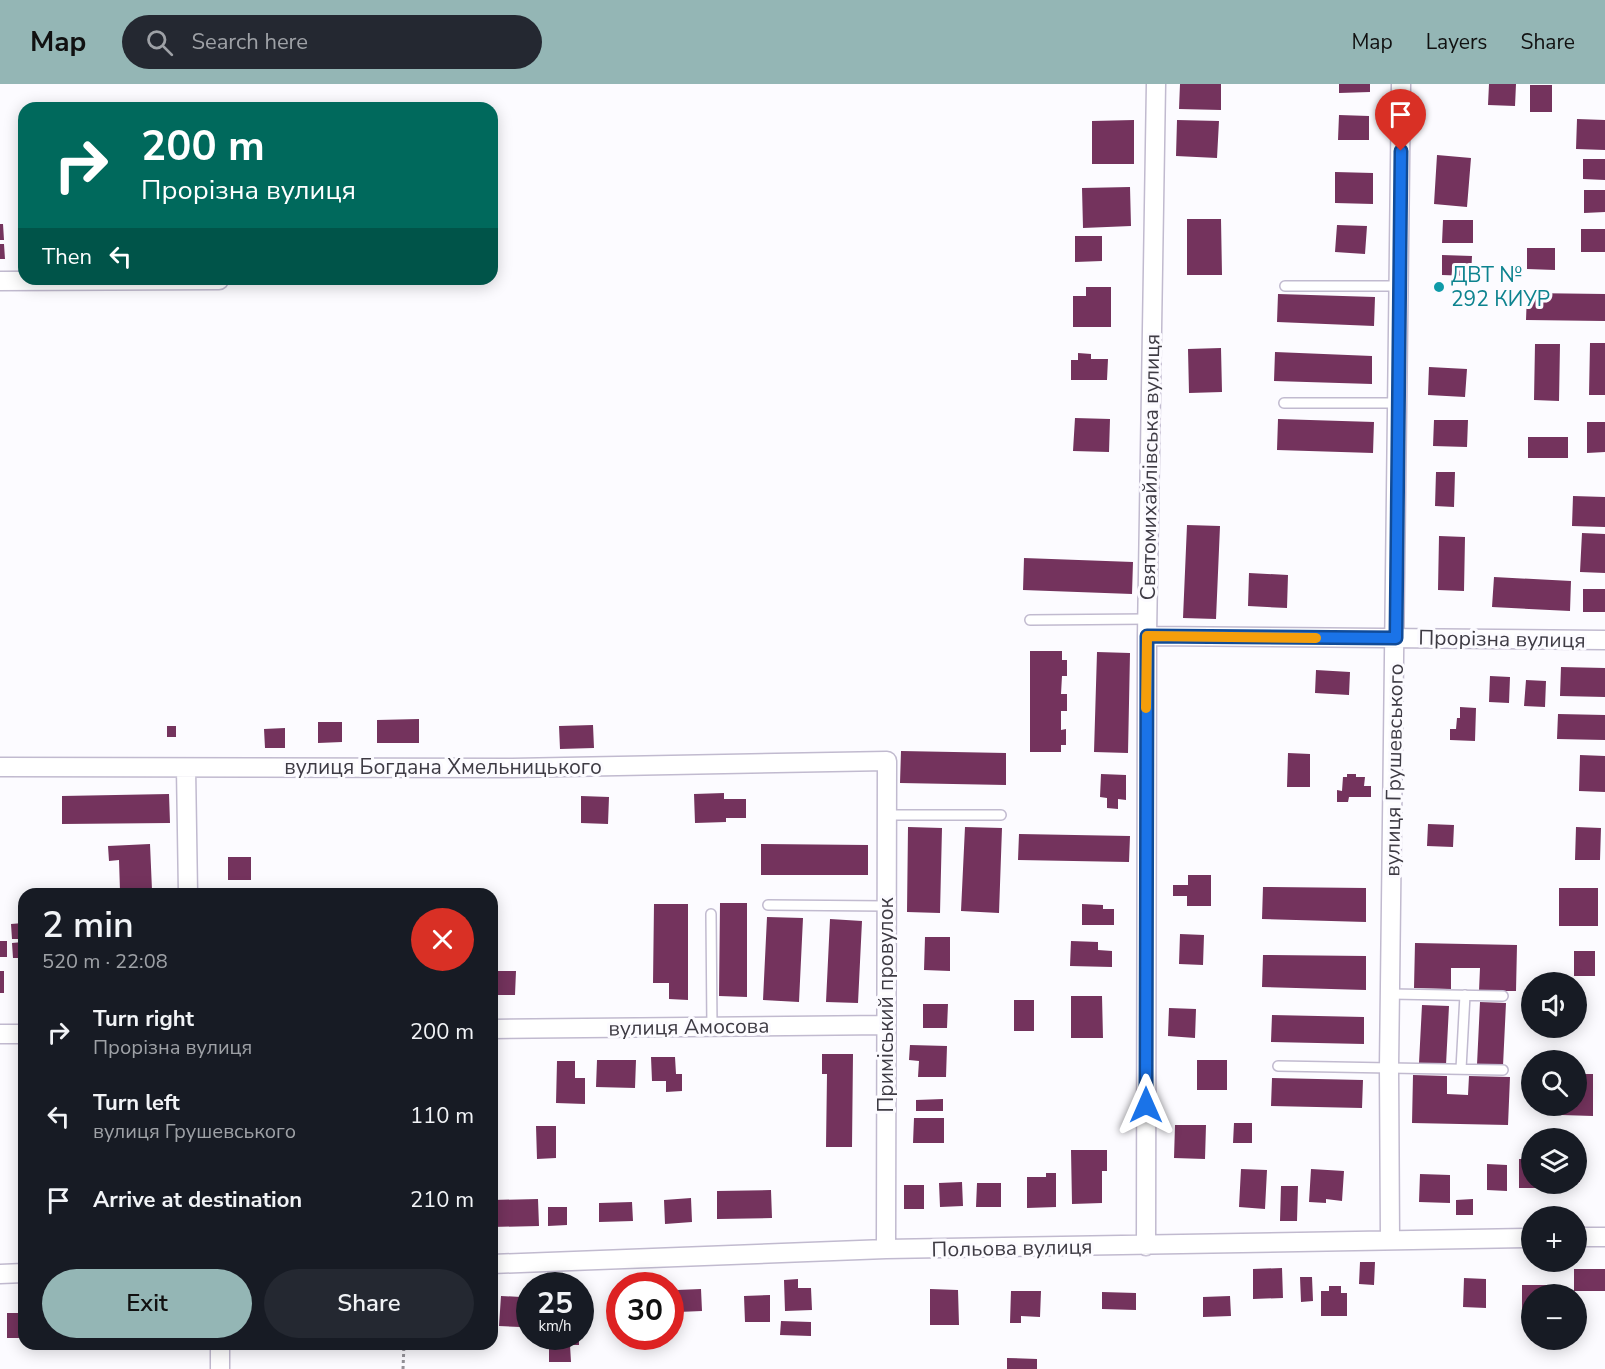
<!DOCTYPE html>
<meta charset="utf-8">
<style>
body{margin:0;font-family:"Nunito Sans",sans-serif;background:#242831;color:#f1f3f6;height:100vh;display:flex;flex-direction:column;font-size:22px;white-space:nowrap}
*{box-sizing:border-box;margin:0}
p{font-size:20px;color:#9ea1a6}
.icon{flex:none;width:33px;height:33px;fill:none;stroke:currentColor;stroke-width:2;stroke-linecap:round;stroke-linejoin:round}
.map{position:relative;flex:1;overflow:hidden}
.sheet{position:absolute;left:18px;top:804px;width:480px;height:462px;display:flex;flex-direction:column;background:#171b24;border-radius:18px;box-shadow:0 3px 15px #0003}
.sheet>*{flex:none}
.guide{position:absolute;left:18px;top:18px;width:480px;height:183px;border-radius:18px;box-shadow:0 3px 15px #0003;background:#00695c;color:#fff;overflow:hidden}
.fabs{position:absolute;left:1521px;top:888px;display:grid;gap:12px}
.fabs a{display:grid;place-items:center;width:66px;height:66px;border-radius:50%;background:#171b24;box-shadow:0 3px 15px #0003;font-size:30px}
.speed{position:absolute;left:516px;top:1188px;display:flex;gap:12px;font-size:30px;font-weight:700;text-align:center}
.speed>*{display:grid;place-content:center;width:78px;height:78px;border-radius:50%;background:#171b24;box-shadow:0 3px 15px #0003;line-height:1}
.speed small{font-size:15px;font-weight:400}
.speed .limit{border:9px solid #d22;background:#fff;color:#111}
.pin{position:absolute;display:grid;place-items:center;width:51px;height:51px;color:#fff;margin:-62px -26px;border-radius:50% 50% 50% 0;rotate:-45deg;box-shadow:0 0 6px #0007}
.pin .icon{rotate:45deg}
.me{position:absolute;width:66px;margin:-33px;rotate:0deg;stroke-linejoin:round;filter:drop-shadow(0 0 4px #0008)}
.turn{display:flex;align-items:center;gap:21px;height:126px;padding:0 24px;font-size:27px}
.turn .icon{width:78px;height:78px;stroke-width:2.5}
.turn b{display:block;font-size:42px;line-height:51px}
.then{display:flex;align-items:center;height:57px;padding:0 24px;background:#0003;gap:12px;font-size:22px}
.round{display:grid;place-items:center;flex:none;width:63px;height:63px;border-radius:32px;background:#242831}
.headline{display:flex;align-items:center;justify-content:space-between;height:102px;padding:0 24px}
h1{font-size:36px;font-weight:600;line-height:45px}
.button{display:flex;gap:12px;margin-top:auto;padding:12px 24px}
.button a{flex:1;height:69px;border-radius:36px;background:#94b6b5;color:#111;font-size:24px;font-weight:600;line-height:69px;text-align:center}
.button a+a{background:#242831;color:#f1f3f6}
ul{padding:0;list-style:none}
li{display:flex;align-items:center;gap:18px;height:84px;padding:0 24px}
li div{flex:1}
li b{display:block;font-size:22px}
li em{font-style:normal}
header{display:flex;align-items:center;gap:36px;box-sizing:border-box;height:84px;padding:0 30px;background:#94b6b5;color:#111}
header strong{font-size:28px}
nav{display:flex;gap:33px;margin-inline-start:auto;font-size:21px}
.search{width:420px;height:54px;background:#242831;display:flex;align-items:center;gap:15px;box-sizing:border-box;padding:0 21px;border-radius:33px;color:#9ea1a6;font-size:22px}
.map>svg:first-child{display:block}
</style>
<header>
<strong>Map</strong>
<div class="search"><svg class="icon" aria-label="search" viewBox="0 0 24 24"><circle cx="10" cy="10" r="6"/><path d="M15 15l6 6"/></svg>Search here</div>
<nav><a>Map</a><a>Layers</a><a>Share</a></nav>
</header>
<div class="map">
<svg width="1605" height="1285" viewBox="0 0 1605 1285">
<rect width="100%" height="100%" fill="#fcfbff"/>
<!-- building -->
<path fill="#74335d" d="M 1180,0 L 1221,0 L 1221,26 L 1179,25 Z
M 1339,0 L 1370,0 L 1370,8 L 1339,9 Z
M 1489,0 L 1516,0 L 1515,22 L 1488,21 Z
M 1530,1 L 1552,1 L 1552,28 L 1530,28 Z
M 1339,31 L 1369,32 L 1369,56 L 1338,56 Z
M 1577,35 L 1605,36 L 1605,66 L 1576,65 Z
M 1134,36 L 1134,80 L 1092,80 L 1092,37 Z
M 1177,36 L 1219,37 L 1217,74 L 1176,72 Z
M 1437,71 L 1471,74 L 1467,123 L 1434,120 Z
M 1583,75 L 1605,75 L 1605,96 L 1583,95 Z
M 1335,88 L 1373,89 L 1373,120 L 1335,119 Z
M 1130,103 L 1131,142 L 1083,144 L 1082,104 Z
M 1584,106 L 1605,106 L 1605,128 L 1584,129 Z
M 1187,135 L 1221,135 L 1222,191 L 1187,191 Z
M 1443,136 L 1473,136 L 1473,159 L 1442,159 Z
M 0,140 L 3,140 L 4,156 L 0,156 Z
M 1337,141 L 1367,142 L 1365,170 L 1335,168 Z
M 1581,145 L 1605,145 L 1605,168 L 1581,168 Z
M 1075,152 L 1102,152 L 1102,177 L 1075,178 Z
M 0,160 L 4,160 L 5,175 L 0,175 Z
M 1527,164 L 1555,164 L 1555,186 L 1527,185 Z
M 1442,171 L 1472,172 L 1471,192 L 1442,191 Z
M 1086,203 L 1111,203 L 1111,243 L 1073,243 L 1073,212 L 1086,212 Z
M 1527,209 L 1605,210 L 1605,237 L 1526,236 Z
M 1278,210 L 1375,213 L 1374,242 L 1277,238 Z
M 1590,259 L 1605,259 L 1605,311 L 1589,311 Z
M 1535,260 L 1560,260 L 1559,317 L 1534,316 Z
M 1221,264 L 1222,308 L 1189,309 L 1188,265 Z
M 1275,268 L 1372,272 L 1372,300 L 1274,297 Z
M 1078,269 L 1091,270 L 1091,275 L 1108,275 L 1107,296 L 1071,296 L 1071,276 L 1078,276 Z
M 1429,283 L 1467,285 L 1465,313 L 1428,311 Z
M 1075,334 L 1110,335 L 1109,368 L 1073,367 Z
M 1278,335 L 1374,338 L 1373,369 L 1277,366 Z
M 1434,336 L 1468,336 L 1467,363 L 1433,362 Z
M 1587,338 L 1605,338 L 1605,368 L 1587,369 Z
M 1528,353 L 1568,353 L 1568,374 L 1528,374 Z
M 1436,388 L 1455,388 L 1454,423 L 1435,422 Z
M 1573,412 L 1605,413 L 1605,443 L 1572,442 Z
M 1187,441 L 1220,442 L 1216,535 L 1183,534 Z
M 1582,449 L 1605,450 L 1605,489 L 1580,488 Z
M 1439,452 L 1465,453 L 1464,507 L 1438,506 Z
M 1024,474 L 1133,478 L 1132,510 L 1023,506 Z
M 1249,489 L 1288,491 L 1287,524 L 1248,522 Z
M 1494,493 L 1571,497 L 1570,527 L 1492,523 Z
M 1583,505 L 1605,505 L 1605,528 L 1583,528 Z
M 1030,567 L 1062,567 L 1062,576 L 1067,576 L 1067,592 L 1062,592 L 1061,610 L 1067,610 L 1067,627 L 1061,627 L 1061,646 L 1066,645 L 1066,661 L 1061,661 L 1061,668 L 1030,668 Z
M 1097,568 L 1130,569 L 1128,669 L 1094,668 Z
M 1561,583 L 1605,584 L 1605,613 L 1560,612 Z
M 1316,586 L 1350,588 L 1349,611 L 1315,609 Z
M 1490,592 L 1510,593 L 1509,619 L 1489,618 Z
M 1526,596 L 1546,597 L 1545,623 L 1524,622 Z
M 1460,623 L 1476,624 L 1475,657 L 1450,656 L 1450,645 L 1456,645 L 1457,634 L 1460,634 Z
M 1558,630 L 1605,631 L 1605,656 L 1557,655 Z
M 419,635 L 419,659 L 377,659 L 377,636 Z
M 318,638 L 342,638 L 342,658 L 318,659 Z
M 593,641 L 594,664 L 560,665 L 559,642 Z
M 167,642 L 176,642 L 176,653 L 167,653 Z
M 285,644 L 285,664 L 265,664 L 264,645 Z
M 901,667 L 1006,669 L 1006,701 L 900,699 Z
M 1288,669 L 1310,670 L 1310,703 L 1287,703 Z
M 1580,671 L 1605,672 L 1605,708 L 1579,707 Z
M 1101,690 L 1126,691 L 1126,716 L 1118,715 L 1118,725 L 1107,724 L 1107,714 L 1100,713 Z
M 1347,690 L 1356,690 L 1356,693 L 1365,693 L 1364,702 L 1371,702 L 1371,713 L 1349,713 L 1348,718 L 1337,718 L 1337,706 L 1342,707 L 1343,693 L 1347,693 Z
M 724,709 L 724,715 L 746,715 L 746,734 L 726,734 L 726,738 L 695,739 L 694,710 Z
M 169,710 L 170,739 L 62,740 L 62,712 Z
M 581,712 L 609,713 L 608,740 L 581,739 Z
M 1428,740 L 1454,741 L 1453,763 L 1427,762 Z
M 908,743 L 942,744 L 940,829 L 907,828 Z
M 965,743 L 1002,744 L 999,829 L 961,827 Z
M 1576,743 L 1601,744 L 1600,776 L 1575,776 Z
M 1019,750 L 1130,752 L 1129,778 L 1018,776 Z
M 150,760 L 152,806 L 120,807 L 119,776 L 109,777 L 108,762 Z
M 761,760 L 868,761 L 868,791 L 761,791 Z
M 228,773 L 251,773 L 251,796 L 228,796 Z
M 1188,791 L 1211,791 L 1211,822 L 1187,822 L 1187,812 L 1173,812 L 1173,801 L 1188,801 Z
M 1263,803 L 1366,804 L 1366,838 L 1262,835 Z
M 1559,804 L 1598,804 L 1598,842 L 1559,842 Z
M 720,819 L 747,819 L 747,913 L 719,912 Z
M 654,820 L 688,820 L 688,916 L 669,915 L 669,899 L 653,899 Z
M 1082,820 L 1103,821 L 1103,825 L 1114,825 L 1114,841 L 1082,841 Z
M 767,833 L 803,834 L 799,918 L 763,916 Z
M 830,835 L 862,837 L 858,919 L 826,918 Z
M 23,839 L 23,855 L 12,855 L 11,840 Z
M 1180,850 L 1204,851 L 1203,881 L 1179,880 Z
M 925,853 L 950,853 L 950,887 L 924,886 Z
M 0,857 L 7,857 L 7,873 L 0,873 Z
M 1071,857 L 1098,858 L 1098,866 L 1112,867 L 1112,883 L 1070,882 Z
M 23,858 L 23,874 L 13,874 L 12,859 Z
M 1415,859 L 1517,861 L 1516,907 L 1479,907 L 1480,884 L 1451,884 L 1451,905 L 1414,904 Z
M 1574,867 L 1595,867 L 1595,892 L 1574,892 Z
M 1263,871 L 1366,872 L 1366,906 L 1262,903 Z
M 21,884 L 24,884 L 24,913 L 19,913 Z
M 0,887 L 4,887 L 4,909 L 0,909 Z
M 492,887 L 516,887 L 515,911 L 492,911 Z
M 1071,912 L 1102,912 L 1103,954 L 1071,954 Z
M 1014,916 L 1034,916 L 1034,947 L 1014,947 Z
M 1480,918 L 1506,919 L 1503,982 L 1477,981 Z
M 923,920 L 948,920 L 947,944 L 923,944 Z
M 1422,921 L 1449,922 L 1446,981 L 1419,979 Z
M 1169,924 L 1196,925 L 1195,954 L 1168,952 Z
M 1272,931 L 1364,933 L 1364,960 L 1271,958 Z
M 910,961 L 947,962 L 946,993 L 918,993 L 919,977 L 909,976 Z
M 822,970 L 853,970 L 852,1063 L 826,1063 L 827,990 L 822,990 Z
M 651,973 L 675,973 L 676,990 L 682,990 L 682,1007 L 666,1008 L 666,997 L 652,997 Z
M 597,976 L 636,976 L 635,1004 L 596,1003 Z
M 1197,976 L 1227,976 L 1227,1006 L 1197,1006 Z
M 557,977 L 575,977 L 575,994 L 585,994 L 585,1020 L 556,1019 Z
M 1576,990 L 1593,990 L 1593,1032 L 1561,1031 L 1561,1022 L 1576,1022 Z
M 1413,991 L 1447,992 L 1447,1010 L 1468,1011 L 1469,992 L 1510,993 L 1508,1041 L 1412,1039 Z
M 1272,994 L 1363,996 L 1362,1024 L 1271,1022 Z
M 943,1015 L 943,1027 L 916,1027 L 916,1016 Z
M 914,1034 L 944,1034 L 944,1059 L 913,1059 Z
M 1234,1039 L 1252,1039 L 1252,1059 L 1233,1059 Z
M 1175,1041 L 1206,1041 L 1205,1075 L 1174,1074 Z
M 536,1042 L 556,1042 L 556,1074 L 537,1075 Z
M 1576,1065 L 1581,1065 L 1580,1098 L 1576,1098 Z
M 1071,1066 L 1107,1066 L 1107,1087 L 1102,1087 L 1102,1119 L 1072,1120 Z
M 1519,1075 L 1532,1075 L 1532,1100 L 1542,1100 L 1542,1104 L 1519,1104 Z
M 1487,1080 L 1507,1081 L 1507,1107 L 1487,1106 Z
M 1241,1085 L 1267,1086 L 1265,1125 L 1239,1123 Z
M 1311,1085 L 1344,1087 L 1342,1117 L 1326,1115 L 1326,1119 L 1309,1118 Z
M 1046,1089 L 1056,1089 L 1056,1123 L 1027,1124 L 1027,1093 L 1046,1093 Z
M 1420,1090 L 1450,1091 L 1450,1119 L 1419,1118 Z
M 962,1098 L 963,1122 L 940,1123 L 939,1099 Z
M 977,1099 L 1001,1099 L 1001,1123 L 976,1123 Z
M 904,1101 L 924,1101 L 924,1125 L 904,1125 Z
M 1281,1102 L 1298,1102 L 1297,1137 L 1280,1137 Z
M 771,1106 L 772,1134 L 717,1135 L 717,1107 Z
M 691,1114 L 692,1138 L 665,1140 L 664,1116 Z
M 538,1115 L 539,1142 L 492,1143 L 492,1116 Z
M 1473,1115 L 1473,1131 L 1456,1131 L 1456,1116 Z
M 632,1118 L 633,1137 L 599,1138 L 599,1119 Z
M 548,1123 L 567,1123 L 567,1141 L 548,1142 Z
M 1360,1178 L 1375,1178 L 1374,1201 L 1359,1200 Z
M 1282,1184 L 1283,1214 L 1253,1215 L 1253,1185 Z
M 1574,1185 L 1605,1185 L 1605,1207 L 1574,1207 Z
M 636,1193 L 650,1193 L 651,1202 L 637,1202 Z
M 1300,1193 L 1312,1193 L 1313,1217 L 1301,1218 Z
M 654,1194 L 666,1194 L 667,1202 L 654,1202 Z
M 1464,1194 L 1486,1195 L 1486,1224 L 1463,1223 Z
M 798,1195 L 798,1204 L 811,1204 L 812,1226 L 785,1227 L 784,1196 Z
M 1522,1201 L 1557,1201 L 1557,1210 L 1532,1210 L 1532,1225 L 1522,1225 Z
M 1329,1202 L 1341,1202 L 1341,1209 L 1347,1209 L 1347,1232 L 1321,1232 L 1321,1207 L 1329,1207 Z
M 701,1205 L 702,1227 L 678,1228 L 677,1206 Z
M 930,1205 L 958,1206 L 959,1241 L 930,1241 Z
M 1011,1207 L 1041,1207 L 1040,1233 L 1021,1232 L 1021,1239 L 1010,1239 Z
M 1102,1208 L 1136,1209 L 1136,1226 L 1102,1225 Z
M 770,1211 L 770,1238 L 745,1238 L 744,1212 Z
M 501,1212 L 521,1213 L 520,1243 L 499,1242 Z
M 1230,1212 L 1231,1232 L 1203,1233 L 1203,1213 Z
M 7,1229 L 24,1229 L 24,1254 L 7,1254 Z
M 781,1237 L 811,1238 L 811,1252 L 780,1251 Z
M 549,1252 L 579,1252 L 579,1261 L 570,1261 L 571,1278 L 549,1278 Z
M 1007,1274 L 1037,1275 L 1037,1285 L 1007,1285 Z"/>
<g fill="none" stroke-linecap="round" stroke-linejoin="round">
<!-- lane casing -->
<g stroke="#c1bacf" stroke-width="12">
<path id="lane" d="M 1285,202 L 1399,202
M 1284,319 L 1398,319
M 1030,536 L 1148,535
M 887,731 L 1001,731
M 768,821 L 886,822
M 711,830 L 712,943
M 1391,910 L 1503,912
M 1278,982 L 1503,986
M 1461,985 L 1465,911"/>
</g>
<!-- street casing -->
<g stroke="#c1bacf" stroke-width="21">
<path id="street" d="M 0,197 L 219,196
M 1147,552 L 1605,556
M 0,683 L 512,684 L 887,677 L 886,1165
M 186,684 L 188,810
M 492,945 L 886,941
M 0,950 L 24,950
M 1576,1153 L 1605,1153
M 1390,1156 L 1389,984 L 1401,0
M 1146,1162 L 1147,552 L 1156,0
M 492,1180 L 886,1165 L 1532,1154
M 0,1190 L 24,1189
M 220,1260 L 220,1285"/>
</g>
<!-- path -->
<path stroke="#949299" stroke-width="3" stroke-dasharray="3 3" stroke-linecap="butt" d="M 403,1285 L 404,1260"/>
<!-- lane -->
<use href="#lane" stroke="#fff" stroke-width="9"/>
<!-- street -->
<use href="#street" stroke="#fff" stroke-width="18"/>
</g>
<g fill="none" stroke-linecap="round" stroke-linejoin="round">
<!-- route casing -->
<g stroke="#114b97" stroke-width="15">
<path id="route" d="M 1146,1021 L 1147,552 L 1396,554 L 1401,67"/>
</g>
<!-- route -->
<use href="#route" stroke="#1a73e8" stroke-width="10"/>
<!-- slow -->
<path stroke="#f59e0b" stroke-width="10" d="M 1146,624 L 1147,552 L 1316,554"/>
</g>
<!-- markers -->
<circle fill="#0f9aa8" stroke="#fcfbff" stroke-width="2" cx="1439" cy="203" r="6"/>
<g text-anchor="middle" stroke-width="6" stroke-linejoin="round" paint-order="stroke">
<!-- culture labels -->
<g font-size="21" fill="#0d838f" stroke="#fcfbff" text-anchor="start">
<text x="1451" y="198">ДВТ №<tspan x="1451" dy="24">292 КИУР</tspan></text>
</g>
<!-- street labels -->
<g font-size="21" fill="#3e3b44" stroke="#fcfbff">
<text transform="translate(1150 383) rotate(-89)" y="7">Святомихайлівська вулиця</text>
<text transform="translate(1502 555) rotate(1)" y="7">Прорізна вулиця</text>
<text x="443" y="690">вулиця Богдана Хмельницького</text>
<text transform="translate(1394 686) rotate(-89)" y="7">вулиця Грушевського</text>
<text transform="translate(886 921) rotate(-90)" y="7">Приміський провулок</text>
<text transform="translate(689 943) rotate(-1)" y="7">вулиця Амосова</text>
<text transform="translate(1012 1164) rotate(-1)" y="7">Польова вулиця</text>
</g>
</g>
</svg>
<div class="fabs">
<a><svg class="icon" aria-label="sound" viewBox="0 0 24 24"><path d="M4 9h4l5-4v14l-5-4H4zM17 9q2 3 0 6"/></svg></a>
<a><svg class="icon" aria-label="search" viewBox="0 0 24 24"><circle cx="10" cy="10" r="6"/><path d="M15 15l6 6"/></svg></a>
<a><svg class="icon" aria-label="layers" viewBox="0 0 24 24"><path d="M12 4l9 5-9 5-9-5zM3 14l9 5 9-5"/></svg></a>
<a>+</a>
<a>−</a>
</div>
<div class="speed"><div>25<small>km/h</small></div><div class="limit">30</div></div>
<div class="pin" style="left:1401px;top:67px;background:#d93025"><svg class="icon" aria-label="arrive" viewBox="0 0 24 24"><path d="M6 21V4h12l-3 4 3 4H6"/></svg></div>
<svg class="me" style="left:1146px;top:1021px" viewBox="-20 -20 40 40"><path d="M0-17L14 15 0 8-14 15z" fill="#1a73e8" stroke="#fff" stroke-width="4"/></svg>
<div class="guide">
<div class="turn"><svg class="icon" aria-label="right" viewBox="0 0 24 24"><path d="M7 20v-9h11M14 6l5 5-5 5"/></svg><div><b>200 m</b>Прорізна вулиця</div></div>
<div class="then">Then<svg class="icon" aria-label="left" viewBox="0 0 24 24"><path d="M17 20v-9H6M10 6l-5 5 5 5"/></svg></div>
</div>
<section class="sheet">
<div class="headline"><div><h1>2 min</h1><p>520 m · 22:08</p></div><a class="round" style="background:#d93025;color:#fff"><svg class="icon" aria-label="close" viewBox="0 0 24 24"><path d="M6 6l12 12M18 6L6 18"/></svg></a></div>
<ul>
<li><svg class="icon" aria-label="right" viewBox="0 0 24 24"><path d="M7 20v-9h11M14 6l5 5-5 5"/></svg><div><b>Turn right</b><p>Прорізна вулиця</p></div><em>200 m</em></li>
<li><svg class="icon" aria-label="left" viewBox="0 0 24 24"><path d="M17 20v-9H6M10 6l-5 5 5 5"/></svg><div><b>Turn left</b><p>вулиця Грушевського</p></div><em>110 m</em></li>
<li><svg class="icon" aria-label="arrive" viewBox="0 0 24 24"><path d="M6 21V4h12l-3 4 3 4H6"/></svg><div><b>Arrive at destination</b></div><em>210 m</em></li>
</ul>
<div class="button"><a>Exit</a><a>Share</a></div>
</section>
</div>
